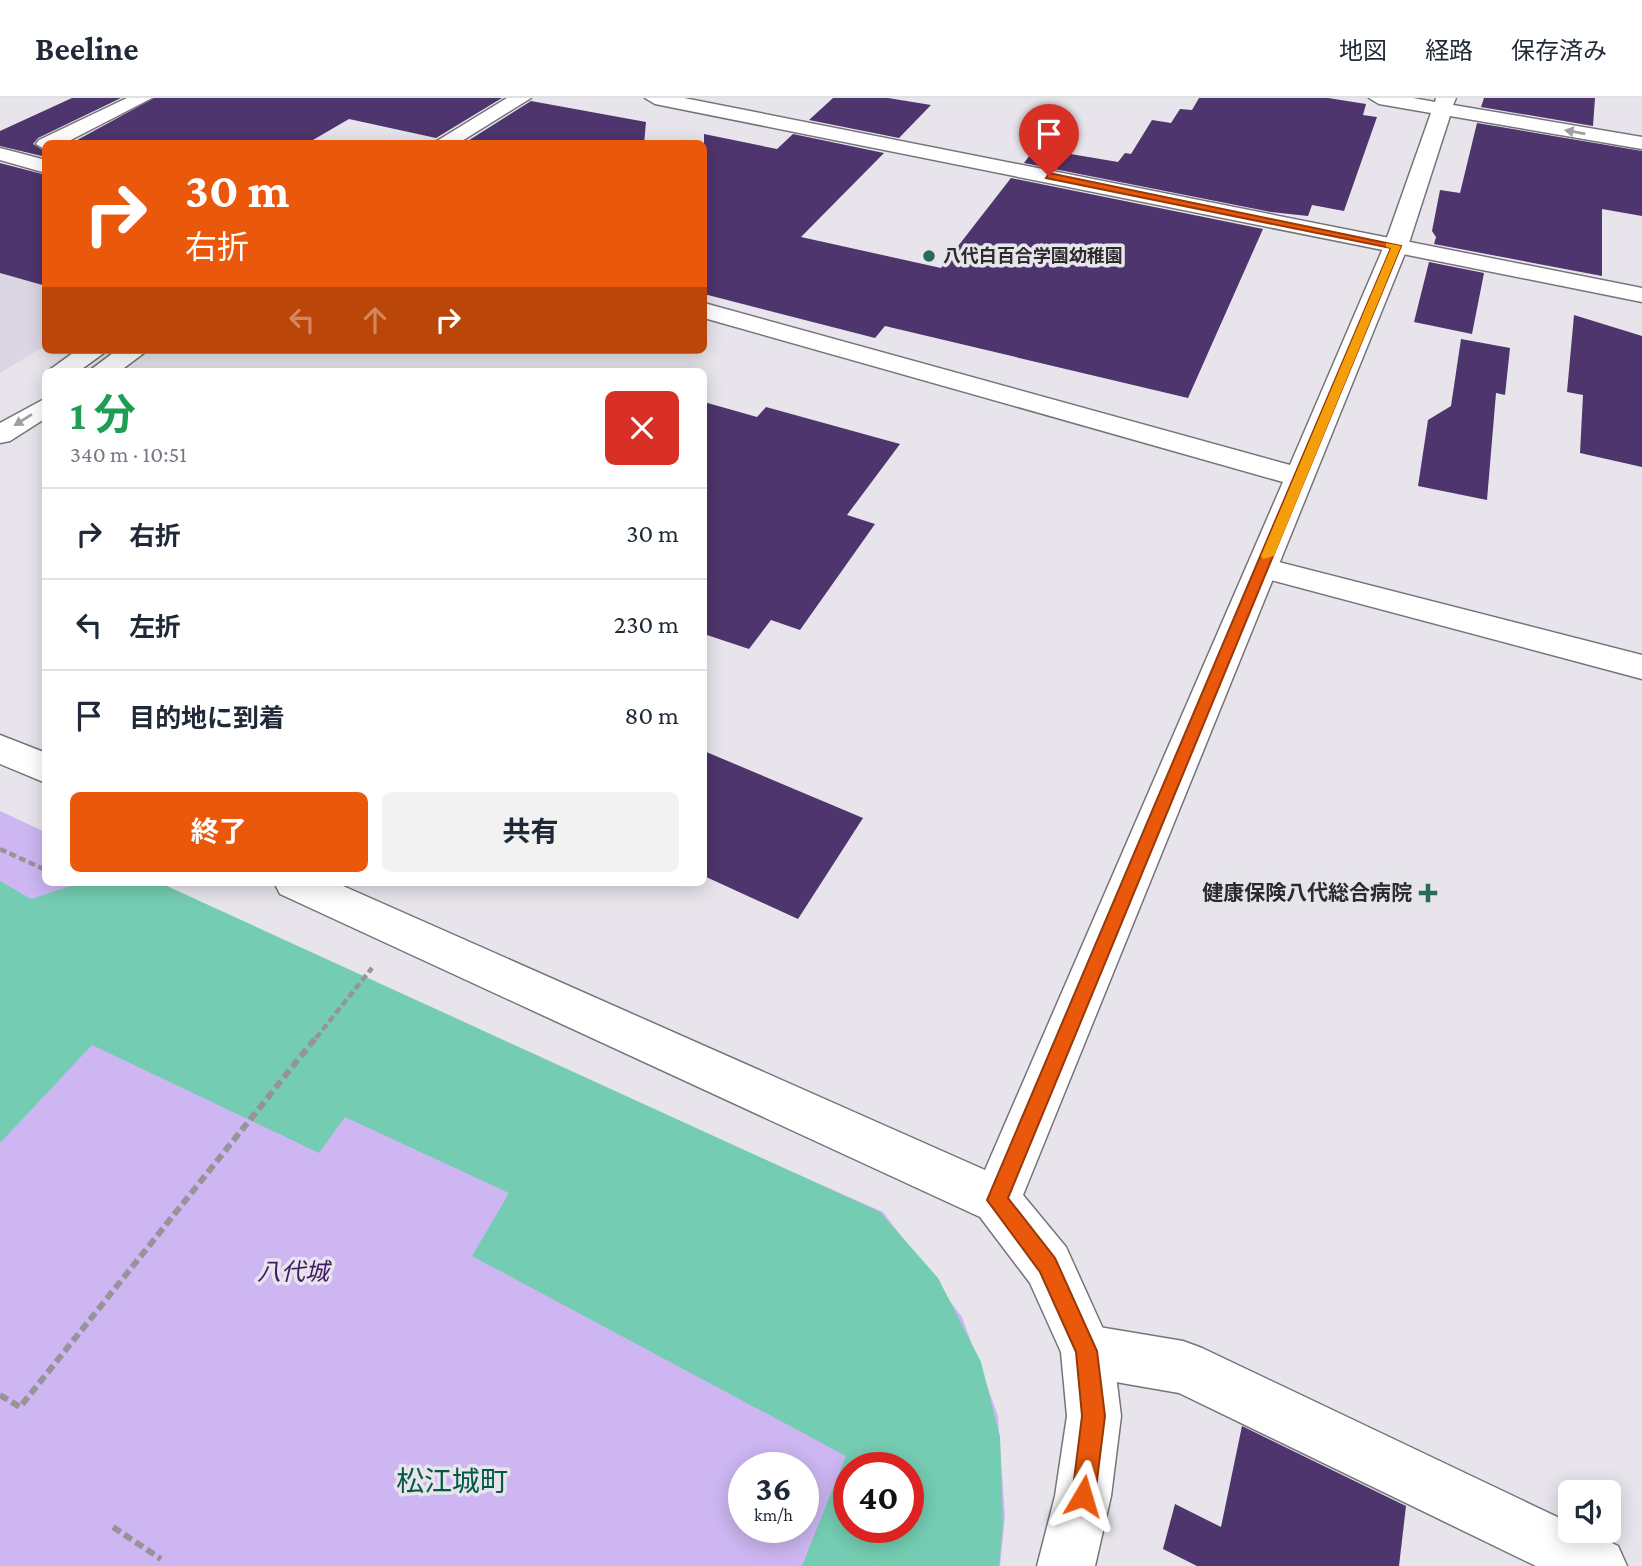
<!DOCTYPE html>
<html lang="ja">
<meta charset="utf-8">
<style>
body{margin:0;font-family:"Crimson Pro","Noto Sans JP",serif;background:#f2f2f3;color:#1f2937;height:100vh;display:flex;flex-direction:column;font-size:26px;white-space:nowrap}
*{box-sizing:border-box;margin:0}
p{font-size:23px;color:#747a83}
.icon{flex:none;width:38px;height:38px;fill:none;stroke:currentColor;stroke-width:2;stroke-linecap:round;stroke-linejoin:round}
.map{position:relative;flex:1;overflow:hidden}
.drawer{position:absolute;left:42px;top:270px;width:665px;height:518px;display:flex;flex-direction:column;background:#fff;border-radius:10px;box-shadow:0 4px 18px #0003}
.drawer>*{flex:none}
.guide{position:absolute;left:42px;top:42px;width:665px;height:214px;border-radius:10px;box-shadow:0 4px 18px #0003;background:#ea580c;color:#fff;overflow:hidden}
.controls{position:absolute;left:1558px;top:1382px;display:grid;gap:14px}
.controls a{display:grid;place-items:center;width:63px;height:63px;border-radius:10px;background:#fff;box-shadow:0 4px 18px #0003;font-size:35px}
.speed{position:absolute;left:728px;top:1354px;display:flex;gap:14px;font-size:35px;font-weight:700;text-align:center}
.speed>*{display:grid;place-content:center;width:91px;height:91px;border-radius:50%;background:#fff;box-shadow:0 4px 18px #0003;line-height:1}
.speed small{font-size:18px;font-weight:400}
.speed .limit{border:10px solid #d22;background:#fff;color:#111}
.pin{position:absolute;display:grid;place-items:center;width:60px;height:60px;color:#fff;margin:-72px -30px;border-radius:50% 50% 50% 0;rotate:-45deg;box-shadow:0 0 7px #0007}
.pin .icon{rotate:45deg}
.me{position:absolute;width:77px;margin:-38px;rotate:7deg;stroke-linejoin:round;filter:drop-shadow(0 0 5px #0008)}
.turn{display:flex;align-items:center;gap:24px;height:147px;padding:0 28px;font-size:32px}
.turn .icon{width:91px;height:91px;stroke-width:2.5}
.turn b{display:block;font-size:49px;line-height:60px}
.lanes{display:flex;align-items:center;height:66px;padding:0 28px;background:#0003;justify-content:center;gap:35px;direction:ltr}
.lanes .off{opacity:.35}
.round{display:grid;place-items:center;flex:none;width:74px;height:74px;border-radius:10px;background:#f2f2f3}
.head{display:flex;align-items:center;justify-content:space-between;height:119px;padding:0 28px}
h1{font-size:42px;font-weight:700;line-height:52px;color:#1e9e55}
.primary-button{display:flex;gap:14px;margin-top:auto;padding:14px 28px}
.primary-button a{flex:1;height:80px;border-radius:10px;background:#ea580c;color:#fff;font-size:28px;font-weight:700;line-height:80px;text-align:center}
.primary-button a+a{background:#f2f2f3;color:#1f2937}
ul{padding:0;list-style:none}
li{display:flex;align-items:center;gap:21px;height:91px;padding:0 28px;border-top:2px solid #e0e1e3}
li div{flex:1}
li b{display:block;font-size:26px}
li em{font-style:normal}
header{display:flex;align-items:center;gap:42px;box-sizing:border-box;height:98px;padding:0 35px;background:#fff;border-bottom:2px solid #e0e1e3}
header strong{font-size:33px}
nav{display:flex;gap:38px;margin-inline-start:auto;font-size:24px}
.map>svg:first-child{display:block}
</style>
<header>
<strong>Beeline</strong>
<nav><a>地図</a><a>経路</a><a>保存済み</a></nav>
</header>
<div class="map">
<svg width="1642" height="1468" viewBox="0 0 1642 1468">
<rect width="100%" height="100%" fill="#e7e4eb"/>
<!-- built -->
<path fill="#dbd6e4" d="M 0,83 L 46,95 L 45,248 L 0,275 Z"/>
<!-- green -->
<path fill="#cdb6f2" fill-rule="evenodd" d="M 0,713 L 45,734 L 46,784 L 135,784 L 883,1114 L 962,1219 L 998,1318 L 1005,1419 L 1000,1468 L 0,1468 ZM 744,1370 L 803,1370 L 803,1430 L 744,1430 ZM 849,1370 L 908,1370 L 908,1430 L 849,1430 Z"/>
<!-- water -->
<path fill="#74cdb2" fill-rule="evenodd" d="M 0,783 L 31,801 L 83,784 L 158,784 L 880,1114 L 938,1180 L 981,1264 L 1000,1339 L 1003,1426 L 999,1468 L 802,1468 L 846,1358 L 472,1158 L 509,1095 L 345,1019 L 319,1055 L 92,947 L 0,1045 ZM 849,1370 L 908,1370 L 908,1430 L 849,1430 Z"/>
<!-- building -->
<path fill="#4e356d" d="M 72,0 L 121,0 L 38,40 L 33,46 L 46,54 L 46,59 L 0,48 L 0,33 Z
M 154,0 L 502,0 L 436,40 L 349,21 L 306,46 L 70,46 Z
M 833,0 L 888,0 L 931,7 L 899,40 L 809,22 Z
M 1199,0 L 1328,0 L 1366,6 L 1363,17 L 1377,19 L 1344,113 L 1312,107 L 1308,118 L 1271,114 L 1024,65 L 1035,50 L 1118,64 L 1125,55 L 1131,56 L 1152,22 L 1171,25 L 1180,11 L 1192,12 Z
M 1484,0 L 1595,0 L 1593,28 L 1481,9 Z
M 531,3 L 646,24 L 644,46 L 463,46 Z
M 1477,25 L 1642,53 L 1642,118 L 1602,111 L 1602,178 L 1434,146 L 1436,139 L 1432,133 L 1440,92 L 1460,95 Z
M 704,36 L 777,51 L 793,36 L 884,55 L 801,139 L 941,170 L 1011,80 L 1263,131 L 1188,300 L 885,228 L 875,240 L 704,196 Z
M 0,65 L 46,77 L 46,188 L 0,175 Z
M 1429,164 L 1484,175 L 1472,236 L 1414,224 Z
M 1574,217 L 1642,238 L 1642,369 L 1580,355 L 1583,297 L 1567,294 Z
M 1461,241 L 1510,250 L 1505,297 L 1496,295 L 1487,402 L 1418,388 L 1428,322 L 1451,308 Z
M 704,304 L 757,319 L 766,309 L 900,346 L 847,417 L 875,426 L 800,532 L 771,522 L 749,551 L 704,536 Z
M 704,653 L 863,720 L 798,821 L 704,778 Z
M 1242,1328 L 1406,1408 L 1399,1468 L 1197,1468 L 1163,1451 L 1175,1406 L 1221,1429 Z"/>
<g fill="none" stroke-linecap="round" stroke-linejoin="round">
<!-- minor casing -->
<g stroke="#76747a" stroke-width="3">
<path id="minor" d="M 127,0 L 152,0 L 63,46 L 46,46 L 46,52 L 36,46 L 39,42 Z
M 645,0 L 684,0 L 1642,190 L 1642,204 L 655,6 Z
M 1263,460 L 1642,557 L 1642,581 L 1252,477 L 1247,470 L 1252,463 Z
M 1087,1227 L 1183,1243 L 1202,1250 L 1570,1425 L 1570,1433 L 1588,1433 L 1618,1448 L 1627,1468 L 1536,1468 L 1179,1295 L 1087,1279 L 1069,1271 L 1061,1253 L 1069,1235 Z"/>
</g>
<!-- tertiary casing -->
<g stroke="#76747a" stroke-width="3">
<path id="tertiary" d="M 1369,0 L 1413,0 L 1435,4 L 1436,0 L 1456,0 L 1453,7 L 1642,39 L 1642,51 L 1450,18 L 1408,148 L 1023,1097 L 1066,1149 L 1113,1253 L 1121,1318 L 1111,1398 L 1095,1468 L 1037,1468 L 1055,1398 L 1067,1318 L 1061,1254 L 1030,1185 L 980,1119 L 280,796 L 274,784 L 334,784 L 985,1072 L 1283,384 L 704,220 L 704,205 L 1290,367 L 1384,148 L 1431,15 L 1379,6 Z
M 0,50 L 46,62 L 46,75 L 0,62 Z
M 0,637 L 46,655 L 46,685 L 0,666 Z"/>
</g>
<!-- secondary casing -->
<g stroke="#76747a" stroke-width="3">
<path id="secondary" d="M 507,0 L 531,0 L 457,46 L 432,46 Z
M 77,252 L 108,252 L 79,273 L 48,273 Z
M 117,252 L 148,252 L 120,273 L 89,273 Z
M 46,300 L 46,320 L 10,343 L 0,345 L 0,325 Z"/>
</g>
<!-- path-far1 -->
<path stroke="#969499" stroke-width="4.5" stroke-dasharray="7 3.5" stroke-linecap="butt" d="M 0,751 L 46,772
M 316,940 L 372,870"/>
<!-- path -->
<path stroke="#969499" stroke-width="6" stroke-dasharray="9 4.5" stroke-linecap="butt" d="M 0,1297 L 20,1309 L 317,938
M 113,1429 L 161,1461"/>
<!-- minor -->
<use href="#minor" fill="#fff" fill-rule="evenodd"/>
<!-- tertiary -->
<use href="#tertiary" fill="#fff" fill-rule="evenodd"/>
<!-- secondary -->
<use href="#secondary" fill="#fff" fill-rule="evenodd"/>
</g>
<!-- one-way arrows -->
<defs><path id="oneway-solid" d="M-6-.8H1V-3.2L6.5 0L1 3.2V.8H-6Z" transform="scale(1.75)"/></defs>
<g fill="#a09fa0">
<use href="#oneway-solid" transform="translate(1575 34) rotate(-170)"/>
<use href="#oneway-solid" transform="translate(23 322) rotate(148)"/>
</g>
<!-- route -->
<path fill="#ea580c" stroke="#983908" stroke-width="2" d="M 1049,75 L 1401,148 L 1008,1100 L 1055,1160 L 1097,1253 L 1105,1318 L 1095,1398 L 1092,1406 L 1083,1409 L 1075,1406 L 1072,1398 L 1082,1318 L 1076,1254 L 1040,1174 L 987,1102 L 1391,150 L 1046,80 Z"/>
<!-- slow -->
<path fill="#f59e0b" d="M 1386,145 L 1401,148 L 1274,458 L 1263,461 L 1261,458 L 1391,150 L 1386,149 Z"/>
<!-- markers -->
<g fill="#2a6a58" stroke="#e7e4eb" stroke-width="2.5">
<circle cx="929" cy="158" r="7"/>
<path d="M1424.5 784.5h7v7h7v7h-7v7h-7v-7h-7v-7h7z"/>
</g>
<g text-anchor="middle" stroke-width="7" stroke-linejoin="round" paint-order="stroke">
<!-- far-poi labels -->
<g font-size="18" font-weight="bold" fill="#2b2a2d" stroke="#e7e4eb" text-anchor="start">
<text x="943" y="164">八代白百合学園幼稚園</text>
</g>
<!-- poi labels -->
<g font-size="21" font-weight="bold" fill="#2b2a2d" stroke="#e7e4eb" text-anchor="end">
<text x="1412" y="802">健康保険八代総合病院</text>
</g>
<!-- near-park labels -->
<g font-size="24" font-style="italic" fill="#401a66" stroke="#e7e4eb">
<text x="293" y="1182">八代城</text>
</g>
<!-- near-quarter labels -->
<g font-size="28" fill="#015946" stroke="#e7e4eb">
<text x="452" y="1393">松江城町</text>
</g>
</g>
</svg>
<div class="controls">
<a><svg class="icon" aria-label="sound" viewBox="0 0 24 24"><path d="M4 9h4l5-4v14l-5-4H4zM17 9q2 3 0 6"/></svg></a>
</div>
<div class="speed"><div>36<small>km/h</small></div><div class="limit">40</div></div>
<div class="pin" style="left:1049px;top:78px;background:#d93025"><svg class="icon" aria-label="arrive" viewBox="0 0 24 24"><path d="M6 21V4h12l-3 4 3 4H6"/></svg></div>
<svg class="me" style="left:1083px;top:1398px" viewBox="-20 -20 40 40"><path d="M0-17L14 15 0 8-14 15z" fill="#ea580c" stroke="#fff" stroke-width="4"/></svg>
<div class="guide">
<div class="turn"><svg class="icon" aria-label="right" viewBox="0 0 24 24"><path d="M7 20v-9h11M14 6l5 5-5 5"/></svg><div><b>30 m</b>右折</div></div>
<div class="lanes"><svg class="icon off" aria-label="left" viewBox="0 0 24 24"><path d="M17 20v-9H6M10 6l-5 5 5 5"/></svg><svg class="icon off" aria-label="ahead" viewBox="0 0 24 24"><path d="M12 20V5M6 11l6-6 6 6"/></svg><svg class="icon" aria-label="right" viewBox="0 0 24 24"><path d="M7 20v-9h11M14 6l5 5-5 5"/></svg></div>
</div>
<section class="drawer">
<div class="head"><div><h1>1 分</h1><p>340 m · 10:51</p></div><a class="round" style="background:#d93025;color:#fff"><svg class="icon" aria-label="close" viewBox="0 0 24 24"><path d="M6 6l12 12M18 6L6 18"/></svg></a></div>
<ul>
<li><svg class="icon" aria-label="right" viewBox="0 0 24 24"><path d="M7 20v-9h11M14 6l5 5-5 5"/></svg><div><b>右折</b></div><em>30 m</em></li>
<li><svg class="icon" aria-label="left" viewBox="0 0 24 24"><path d="M17 20v-9H6M10 6l-5 5 5 5"/></svg><div><b>左折</b></div><em>230 m</em></li>
<li><svg class="icon" aria-label="arrive" viewBox="0 0 24 24"><path d="M6 21V4h12l-3 4 3 4H6"/></svg><div><b>目的地に到着</b></div><em>80 m</em></li>
</ul>
<div class="primary-button"><a>終了</a><a>共有</a></div>
</section>
</div>
